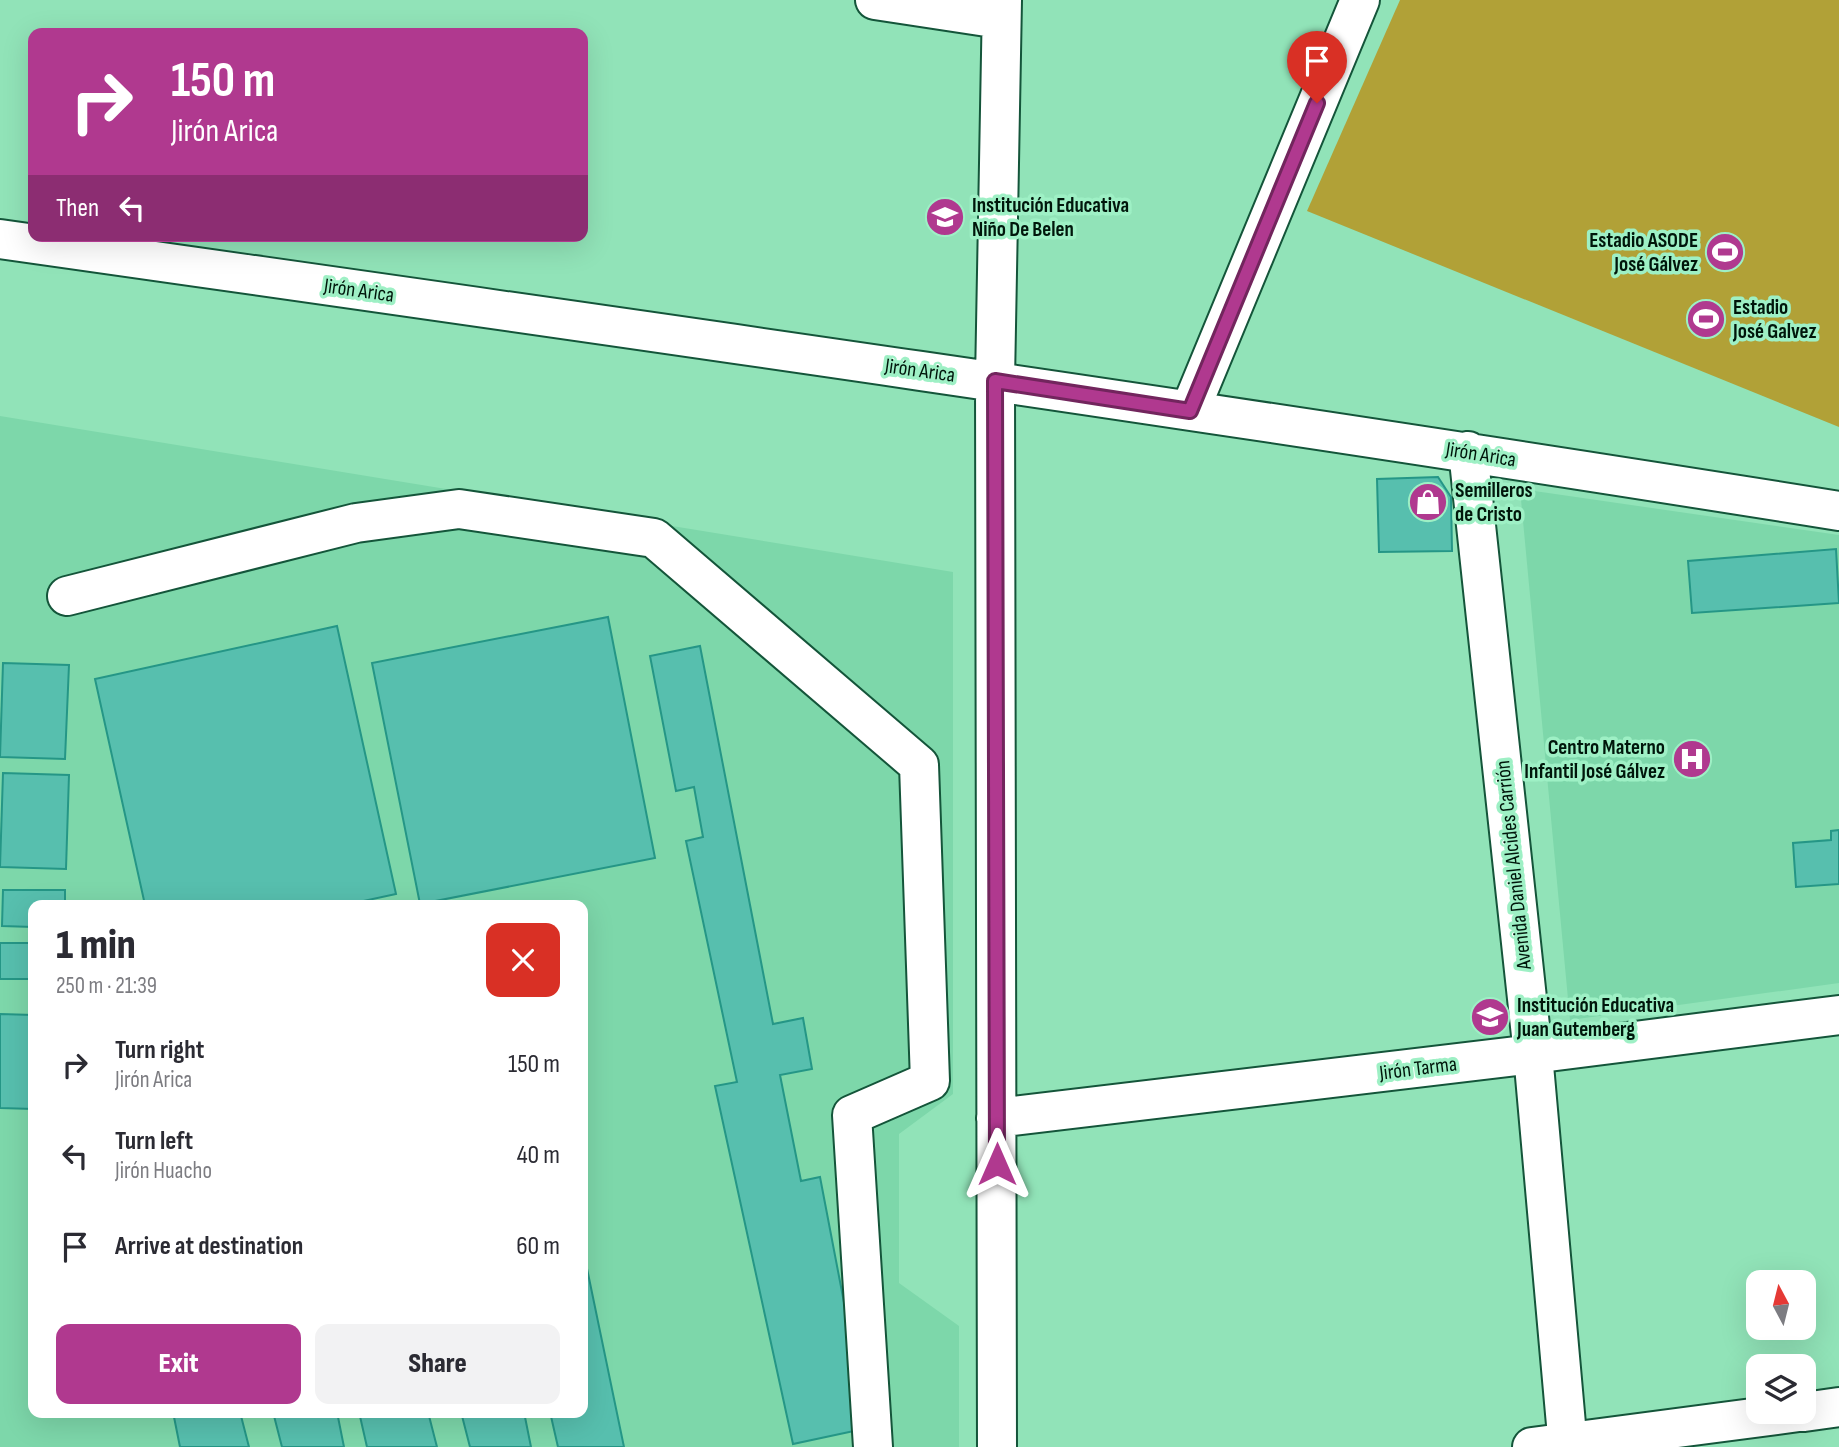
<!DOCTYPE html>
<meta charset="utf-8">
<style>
body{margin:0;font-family:"Sofia Sans Condensed",sans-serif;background:#f2f2f3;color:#2b2b33;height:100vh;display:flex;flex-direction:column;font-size:26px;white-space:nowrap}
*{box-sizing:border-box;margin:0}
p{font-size:23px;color:#7c7c81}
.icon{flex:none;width:38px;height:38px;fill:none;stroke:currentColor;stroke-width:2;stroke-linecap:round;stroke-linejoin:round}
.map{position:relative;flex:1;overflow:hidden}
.panel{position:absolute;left:28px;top:900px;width:560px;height:518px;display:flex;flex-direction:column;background:#fff;border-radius:14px;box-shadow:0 7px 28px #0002}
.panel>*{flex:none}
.guide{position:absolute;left:28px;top:28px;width:560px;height:214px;border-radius:14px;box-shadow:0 7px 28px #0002;background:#b0398f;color:#fff;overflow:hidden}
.needle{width:46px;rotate:353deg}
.buttons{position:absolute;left:1746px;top:1270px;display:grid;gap:14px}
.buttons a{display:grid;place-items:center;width:70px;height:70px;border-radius:14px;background:#fff;box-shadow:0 7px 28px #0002;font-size:35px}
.pin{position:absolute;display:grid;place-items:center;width:60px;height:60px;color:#fff;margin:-72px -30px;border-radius:50% 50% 50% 0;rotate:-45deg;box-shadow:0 0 7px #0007}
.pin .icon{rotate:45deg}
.me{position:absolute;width:77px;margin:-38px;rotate:0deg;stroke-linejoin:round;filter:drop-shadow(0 0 5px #0008)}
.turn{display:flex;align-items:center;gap:24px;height:147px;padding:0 28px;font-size:32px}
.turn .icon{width:91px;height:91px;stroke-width:2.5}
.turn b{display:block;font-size:49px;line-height:60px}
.then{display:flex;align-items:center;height:66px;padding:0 28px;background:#0003;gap:14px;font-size:26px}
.round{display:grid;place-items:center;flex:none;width:74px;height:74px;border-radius:14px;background:#f2f2f3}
.overview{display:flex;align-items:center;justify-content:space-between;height:119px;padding:0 28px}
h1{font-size:42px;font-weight:800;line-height:52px}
.action{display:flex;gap:14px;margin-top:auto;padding:14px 28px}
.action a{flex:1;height:80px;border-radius:14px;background:#b0398f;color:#fff;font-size:28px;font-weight:800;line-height:80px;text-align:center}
.action a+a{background:#f2f2f3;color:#2b2b33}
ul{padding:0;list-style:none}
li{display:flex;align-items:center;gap:21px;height:91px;padding:0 28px}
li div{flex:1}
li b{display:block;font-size:26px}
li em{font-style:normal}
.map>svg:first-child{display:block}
</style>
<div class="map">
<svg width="1839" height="1447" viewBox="0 0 1839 1447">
<rect width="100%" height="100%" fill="#91e3b8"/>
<!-- built -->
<path fill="#7dd7aa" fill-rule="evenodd" d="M 0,416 L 953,572 L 953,1094 L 899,1134 L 899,1283 L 959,1326 L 959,1447 L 0,1447 ZM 33,905 L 583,905 L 583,1412 L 33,1412 Z
M 1520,489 L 1839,535 L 1839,983 L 1570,1020 Z"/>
<!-- green -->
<path fill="#b1a137" d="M 1400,0 L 1839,0 L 1839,427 L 1307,211 Z"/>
<!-- building -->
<path fill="#57bfae" stroke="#259686" stroke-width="2" d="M 1438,477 L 1451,497 L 1452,551 L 1379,552 L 1377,479 Z
M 1836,549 L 1839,603 L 1692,613 L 1688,561 Z
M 608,617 L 655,858 L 420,904 L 372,663 Z
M 337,626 L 396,894 L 345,905 L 145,905 L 95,679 Z
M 700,646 L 773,1024 L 803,1018 L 812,1069 L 780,1075 L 801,1181 L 820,1177 L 868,1428 L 793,1444 L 715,1086 L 737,1082 L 686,841 L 703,837 L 694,787 L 676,791 L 650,656 Z
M 3,663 L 69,665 L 65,759 L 0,757 Z
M 3,773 L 69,775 L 66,869 L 0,867 Z
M 1839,830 L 1839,884 L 1796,887 L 1793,843 L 1831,840 L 1831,831 Z
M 3,890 L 65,890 L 65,905 L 33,905 L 33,927 L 2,926 Z
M 0,943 L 33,943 L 33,979 L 0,979 Z
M 0,1014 L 33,1015 L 33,1109 L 0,1108 Z
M 584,1254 L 624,1447 L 558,1447 L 550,1412 L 583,1412 Z
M 173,1412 L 240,1412 L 249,1447 L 180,1447 Z
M 273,1412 L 337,1412 L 344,1447 L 282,1447 Z
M 359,1412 L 428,1412 L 437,1447 L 367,1447 Z
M 461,1412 L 524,1412 L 531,1447 L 470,1447 Z"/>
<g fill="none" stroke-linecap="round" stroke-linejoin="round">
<!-- minor casing -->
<g stroke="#14553a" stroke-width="42">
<path id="minor" d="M 875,0 L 1000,19
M 0,239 C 614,326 1227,413 1839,511
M 1190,410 L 1360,0
M 1468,451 L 1533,1054 L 1568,1447
M 67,596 L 356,523 L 459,509 L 654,538 L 919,765 L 930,1081 L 852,1115 L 873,1447
M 996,1118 L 1533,1054 L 1839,1015
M 1804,1412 L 1839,1407
M 997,1447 L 995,381 L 1002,0
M 1532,1447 L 1799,1412"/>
</g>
<!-- minor -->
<use href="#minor" stroke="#fff" stroke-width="38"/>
</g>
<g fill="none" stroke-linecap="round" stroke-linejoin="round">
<!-- route casing -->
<g stroke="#72255d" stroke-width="18">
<path id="route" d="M 997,1164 L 995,381 L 1190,411 L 1317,103"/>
</g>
<!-- route -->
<use href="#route" stroke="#b0398f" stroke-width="12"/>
</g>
<!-- icons -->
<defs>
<g id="school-disc" transform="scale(2.0125)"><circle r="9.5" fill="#b0398f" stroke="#9ef0c5"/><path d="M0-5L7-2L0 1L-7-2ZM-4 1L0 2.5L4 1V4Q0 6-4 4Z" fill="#fff"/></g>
<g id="stadium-disc" transform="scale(2.0125)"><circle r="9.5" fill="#b0398f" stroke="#9ef0c5"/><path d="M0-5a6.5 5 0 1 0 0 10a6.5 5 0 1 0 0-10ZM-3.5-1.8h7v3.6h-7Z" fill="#fff"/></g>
<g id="shop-disc" transform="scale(2.0125)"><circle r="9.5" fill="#b0398f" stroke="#9ef0c5"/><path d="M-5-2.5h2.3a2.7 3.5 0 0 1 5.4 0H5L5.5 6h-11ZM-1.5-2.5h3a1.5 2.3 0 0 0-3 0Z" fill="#fff"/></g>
<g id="hospital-disc" transform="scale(2.0125)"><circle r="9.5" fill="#b0398f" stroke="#9ef0c5"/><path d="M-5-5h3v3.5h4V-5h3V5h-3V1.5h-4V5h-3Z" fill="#fff"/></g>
</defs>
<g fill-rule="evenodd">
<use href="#school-disc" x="945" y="217"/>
<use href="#stadium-disc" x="1725" y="252"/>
<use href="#stadium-disc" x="1706" y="319"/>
<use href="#shop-disc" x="1428" y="502"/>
<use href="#hospital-disc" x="1692" y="759"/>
<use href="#school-disc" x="1490" y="1017"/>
</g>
<g text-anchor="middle" stroke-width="7" stroke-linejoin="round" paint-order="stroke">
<!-- poi labels -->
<g font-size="21" font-weight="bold" fill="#00160b" stroke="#9ef0c5" text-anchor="start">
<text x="972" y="212">Institución Educativa<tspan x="972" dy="24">Niño De Belen</tspan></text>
<text x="1698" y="247" text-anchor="end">Estadio ASODE<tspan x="1698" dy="24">José Gálvez</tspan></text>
<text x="1733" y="314">Estadio<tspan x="1733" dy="24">José Galvez</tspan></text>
<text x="1455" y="497">Semilleros<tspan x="1455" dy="24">de Cristo</tspan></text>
<text x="1665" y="754" text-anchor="end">Centro Materno<tspan x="1665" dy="24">Infantil José Gálvez</tspan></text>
<text x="1517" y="1012">Institución Educativa<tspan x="1517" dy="24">Juan Gutemberg</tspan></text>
</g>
<!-- street labels -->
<g font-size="21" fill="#00160b" stroke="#9ef0c5">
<text transform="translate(359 290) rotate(8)" y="7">Jirón Arica</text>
<text transform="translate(920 370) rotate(8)" y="7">Jirón Arica</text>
<text transform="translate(1481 454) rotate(9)" y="7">Jirón Arica</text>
<text transform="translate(1513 865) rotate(-96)" y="7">Avenida Daniel Alcides Carrión</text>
<text transform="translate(1418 1068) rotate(-7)" y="7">Jirón Tarma</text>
</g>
</g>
</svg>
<div class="buttons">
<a><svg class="needle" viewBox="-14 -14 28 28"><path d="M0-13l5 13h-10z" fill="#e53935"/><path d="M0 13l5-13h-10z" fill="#7c7c81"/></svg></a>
<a><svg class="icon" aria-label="layers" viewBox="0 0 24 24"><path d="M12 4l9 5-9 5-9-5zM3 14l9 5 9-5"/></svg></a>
</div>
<div class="pin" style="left:1317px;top:103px;background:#d93025"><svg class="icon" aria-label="arrive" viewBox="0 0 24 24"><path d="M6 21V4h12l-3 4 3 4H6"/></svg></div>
<svg class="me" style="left:997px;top:1164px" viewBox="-20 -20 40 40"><path d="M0-17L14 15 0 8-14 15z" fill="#b0398f" stroke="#fff" stroke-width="4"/></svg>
<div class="guide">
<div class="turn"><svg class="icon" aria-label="right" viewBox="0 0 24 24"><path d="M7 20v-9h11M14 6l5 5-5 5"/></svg><div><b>150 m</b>Jirón Arica</div></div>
<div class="then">Then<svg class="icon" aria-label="left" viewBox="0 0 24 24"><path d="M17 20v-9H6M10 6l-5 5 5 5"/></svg></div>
</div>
<section class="panel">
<div class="overview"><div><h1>1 min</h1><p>250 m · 21:39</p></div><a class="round" style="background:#d93025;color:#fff"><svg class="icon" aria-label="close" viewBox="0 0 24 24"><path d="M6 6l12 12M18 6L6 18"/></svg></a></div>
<ul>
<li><svg class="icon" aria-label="right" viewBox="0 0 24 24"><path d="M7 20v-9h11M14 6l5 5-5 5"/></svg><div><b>Turn right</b><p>Jirón Arica</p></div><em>150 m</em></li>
<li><svg class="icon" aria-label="left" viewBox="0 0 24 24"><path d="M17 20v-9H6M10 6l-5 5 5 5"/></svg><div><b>Turn left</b><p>Jirón Huacho</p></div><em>40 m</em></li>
<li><svg class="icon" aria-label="arrive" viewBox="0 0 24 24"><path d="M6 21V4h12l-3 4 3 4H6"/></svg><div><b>Arrive at destination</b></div><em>60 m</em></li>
</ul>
<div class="action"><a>Exit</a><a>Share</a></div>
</section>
</div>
